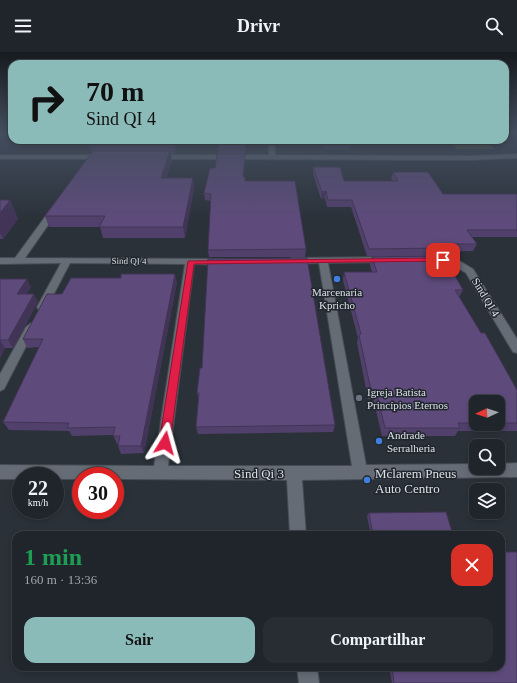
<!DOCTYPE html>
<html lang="pt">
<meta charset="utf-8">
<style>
body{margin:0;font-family:"Times New Roman",serif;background:#282d33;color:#f1f3f6;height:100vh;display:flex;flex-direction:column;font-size:15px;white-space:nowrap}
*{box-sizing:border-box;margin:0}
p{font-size:13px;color:#a2a5a9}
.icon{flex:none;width:22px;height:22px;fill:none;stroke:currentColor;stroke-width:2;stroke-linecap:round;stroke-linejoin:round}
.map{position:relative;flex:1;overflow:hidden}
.panel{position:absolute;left:12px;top:479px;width:493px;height:140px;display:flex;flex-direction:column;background:#20252b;border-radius:12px;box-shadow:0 2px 6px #0003,0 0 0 1px #3d4247}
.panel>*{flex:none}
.hud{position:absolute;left:8px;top:8px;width:501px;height:84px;border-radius:12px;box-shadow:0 2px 6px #0003,0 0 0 1px #3d4247;background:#8bbbb9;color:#111;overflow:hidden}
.needle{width:26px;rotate:267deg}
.tools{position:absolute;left:469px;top:343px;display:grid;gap:8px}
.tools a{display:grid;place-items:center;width:36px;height:36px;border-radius:8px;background:#20252b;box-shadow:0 2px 6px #0003,0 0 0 1px #3d4247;font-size:20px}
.speed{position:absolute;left:12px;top:415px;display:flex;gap:8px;font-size:20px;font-weight:700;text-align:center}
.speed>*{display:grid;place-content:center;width:52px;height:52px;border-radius:50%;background:#20252b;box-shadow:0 2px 6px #0003,0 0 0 1px #3d4247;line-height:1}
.speed small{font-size:10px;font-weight:400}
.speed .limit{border:6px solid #d22;background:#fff;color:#111}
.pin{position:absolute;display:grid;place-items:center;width:34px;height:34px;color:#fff;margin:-17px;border-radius:8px;box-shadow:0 2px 6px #0006}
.me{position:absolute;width:44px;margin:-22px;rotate:8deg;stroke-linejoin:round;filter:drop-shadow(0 0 3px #0008)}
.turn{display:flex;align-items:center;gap:14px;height:84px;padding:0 12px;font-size:18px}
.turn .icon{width:52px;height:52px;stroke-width:2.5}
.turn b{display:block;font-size:28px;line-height:34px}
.round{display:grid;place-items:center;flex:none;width:42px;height:42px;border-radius:12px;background:#282d33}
.head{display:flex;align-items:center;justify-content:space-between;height:68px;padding:0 12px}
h1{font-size:24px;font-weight:800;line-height:30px;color:#1e9e55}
.button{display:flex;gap:8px;margin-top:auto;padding:8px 12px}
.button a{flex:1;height:46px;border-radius:12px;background:#8bbbb9;color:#111;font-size:16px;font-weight:800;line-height:46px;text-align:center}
.button a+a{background:#282d33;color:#f1f3f6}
header{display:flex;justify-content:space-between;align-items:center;height:52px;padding:0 12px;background:#20252b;font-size:18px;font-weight:800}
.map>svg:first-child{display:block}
</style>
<header><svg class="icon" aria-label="menu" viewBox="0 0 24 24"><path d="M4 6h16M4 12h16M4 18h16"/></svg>Drivr<svg class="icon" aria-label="search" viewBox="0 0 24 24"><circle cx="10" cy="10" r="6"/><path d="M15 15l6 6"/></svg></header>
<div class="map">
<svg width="517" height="631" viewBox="0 0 517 631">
<rect width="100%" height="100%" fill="#2a3139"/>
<!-- green -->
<path fill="#575e36" d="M 450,89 L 486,89 L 495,97 L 457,97 Z"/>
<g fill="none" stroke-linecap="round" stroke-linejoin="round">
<!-- minor casing -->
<g stroke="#474c54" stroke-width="2">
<path id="minor" d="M 268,88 L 274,88 L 275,103 L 472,104 L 517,102 L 517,106 L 472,108 L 154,107 L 151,105 L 154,103 L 269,103 Z
M 0,103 L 104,103 L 107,105 L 104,107 L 0,107 Z
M 53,154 L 60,156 L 25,206 L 223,207 L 228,210 L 223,213 L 194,212 L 168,414 L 352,414 L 319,211 L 291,212 L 286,209 L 291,206 L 387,205 L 392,208 L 390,210 L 328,211 L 366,413 L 476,412 L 476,416 L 498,416 L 498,412 L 517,411 L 517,425 L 302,428 L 306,483 L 290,483 L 287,428 L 115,427 L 115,424 L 81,424 L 81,427 L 55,427 L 55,424 L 21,424 L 21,427 L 0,427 L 0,413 L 154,414 L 185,212 L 70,211 L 46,257 L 38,257 L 37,255 L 61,211 L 0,212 L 0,206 L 15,206 Z
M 431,205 L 458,208 L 473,217 L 517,287 L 517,301 L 513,300 L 466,221 L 453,213 L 428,210 L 426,208 Z
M 31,271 L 36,275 L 4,337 L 0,339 L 0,322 L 26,275 Z
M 297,615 L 317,615 L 319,631 L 299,631 Z"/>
</g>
<!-- minor -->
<use href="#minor" fill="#656c76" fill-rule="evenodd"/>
</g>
<!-- wall -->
<path fill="#51406b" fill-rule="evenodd" d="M 80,88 L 178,88 L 174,102 L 171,102 L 172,109 L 166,126 L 193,126 L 194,136 L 185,186 L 103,186 L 100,175 L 49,175 L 45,164 L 92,101 L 90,95 L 93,90 L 81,90 Z
M 220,88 L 246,88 L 245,102 L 244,125 L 245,129 L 306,197 L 305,205 L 209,205 L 208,198 L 211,149 L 205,148 L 204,141 L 215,116 L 219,102 L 218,96 Z
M 321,88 L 351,88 L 350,97 L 324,97 Z
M 313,115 L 344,129 L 393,129 L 391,126 L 393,120 L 443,142 L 517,142 L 517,185 L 472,185 L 477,192 L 473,199 L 438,200 L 436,204 L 367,204 L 351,155 L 327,155 L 325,146 L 321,147 L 313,122 Z
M 0,148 L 10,148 L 18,167 L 3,187 L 0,187 Z
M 372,205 L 463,238 L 459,245 L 481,281 L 517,338 L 517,379 L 458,379 L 455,384 L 382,384 L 373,346 L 368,347 L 357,291 L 358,286 L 343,228 L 344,220 L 372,220 L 370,213 ZM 476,350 L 498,350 L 498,372 L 476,372 Z
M 0,227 L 31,235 L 26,242 L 38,250 L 13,296 L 5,296 L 0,306 Z
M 177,230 L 144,401 L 121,402 L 118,394 L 118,392 L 117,392 L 113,383 L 72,384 L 69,379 L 9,378 L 3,370 L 39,295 L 27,296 L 23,287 L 62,242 Z
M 200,316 L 335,373 L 333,380 L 198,382 L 196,375 L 199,348 L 197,341 Z
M 369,461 L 453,483 L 371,483 L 367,464 Z
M 389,615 L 501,615 L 517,631 L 392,631 Z"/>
<!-- shaded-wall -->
<path fill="#423457" d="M 175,88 L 178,88 L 174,102 L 173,95 Z
M 170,99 L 172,109 L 163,136 L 161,126 Z
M 193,126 L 194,136 L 185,186 L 183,175 Z
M 326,139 L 325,146 L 321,147 L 322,140 Z
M 10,148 L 18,167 L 3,187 L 0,181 L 0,161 Z
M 175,222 L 177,230 L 144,401 L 141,394 Z
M 27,227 L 31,235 L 22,250 L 17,242 Z
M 34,242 L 38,250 L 13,296 L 8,288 Z
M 0,288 L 5,296 L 0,306 Z"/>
<!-- building -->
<path fill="#5e4b7c" stroke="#423457" d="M 94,88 L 175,88 L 173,95 L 90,95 Z
M 220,88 L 246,88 L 245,96 L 218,96 Z
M 93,99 L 170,99 L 161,126 L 193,126 L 183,175 L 99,175 L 105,164 L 45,164 Z
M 217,102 L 245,102 L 243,125 L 245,125 L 245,129 L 295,129 L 306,197 L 208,198 L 211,142 L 204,141 L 210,116 L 215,116 Z
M 313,115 L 340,115 L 344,129 L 398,129 L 393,120 L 428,120 L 443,142 L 517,142 L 517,178 L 467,178 L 477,192 L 437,192 L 439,196 L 369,197 L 352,148 L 328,148 L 326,139 L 322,140 Z
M 0,148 L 10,148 L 0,161 Z
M 444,204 L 463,238 L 455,238 L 481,281 L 485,281 L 517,338 L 517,371 L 498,371 L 498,350 L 476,350 L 476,371 L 458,371 L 460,376 L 385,376 L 376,338 L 371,338 L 359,283 L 361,282 L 344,220 L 377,220 L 372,205 Z
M 307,206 L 335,373 L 196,375 L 199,341 L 197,341 L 200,316 L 202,316 L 208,207 Z
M 121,222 L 175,222 L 141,394 L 118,394 L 120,384 L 113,384 L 115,375 L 67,376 L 69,371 L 3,370 L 43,287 L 23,287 L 47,242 L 62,242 L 71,226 L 121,226 Z
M 0,227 L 27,227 L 17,242 L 34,242 L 8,288 L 0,288 Z
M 446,460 L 453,483 L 373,483 L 369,461 Z
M 501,500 L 517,500 L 517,631 L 394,631 L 392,615 L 501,615 Z"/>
<!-- sky -->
<linearGradient id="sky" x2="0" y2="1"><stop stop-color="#171b1f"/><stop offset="0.48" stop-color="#444e5f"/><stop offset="1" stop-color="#444e5f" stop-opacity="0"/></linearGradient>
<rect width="517" height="168" fill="url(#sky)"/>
<!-- route -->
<path fill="#e11d48" stroke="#92132f" d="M 443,206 L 446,208 L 445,209 L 194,212 L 170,391 L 168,394 L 161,394 L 159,391 L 188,209 Z"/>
<!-- markers -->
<g fill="#3f7fe0" stroke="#21272f" stroke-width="1.5">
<circle cx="337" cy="227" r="4"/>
<circle cx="379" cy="389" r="4"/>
<circle cx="367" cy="428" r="4"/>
</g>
<circle fill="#6b7280" stroke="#21272f" stroke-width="1.5" cx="359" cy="346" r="4"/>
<g text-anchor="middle" stroke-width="3" stroke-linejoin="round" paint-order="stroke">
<!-- far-street labels -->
<g font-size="9" fill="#dce0e6" stroke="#21272f">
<text transform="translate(129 209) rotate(1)" y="3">Sind QI 4</text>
</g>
<!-- poi labels -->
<g font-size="11" fill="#dce0e6" stroke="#21272f" text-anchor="start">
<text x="337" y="244" text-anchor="middle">Marcenaria<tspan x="337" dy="13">Kpricho</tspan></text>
<text x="367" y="344">Igreja Batista<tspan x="367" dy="13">Princípios Eternos</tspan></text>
<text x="387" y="387">Andrade<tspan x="387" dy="13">Serralheria</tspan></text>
</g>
<!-- street labels -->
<g font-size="11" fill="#dce0e6" stroke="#21272f">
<text transform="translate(486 245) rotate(59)" y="4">Sind QI 4</text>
</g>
<!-- near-street labels -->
<g font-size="13" fill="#dce0e6" stroke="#21272f">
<text x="259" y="426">Sind Qi 3</text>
</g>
<!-- near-poi labels -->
<g font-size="13" fill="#dce0e6" stroke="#21272f" text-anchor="start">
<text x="375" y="426">Mclarem Pneus<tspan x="375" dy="15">Auto Centro</tspan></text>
</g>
</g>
</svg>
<div class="tools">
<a><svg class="needle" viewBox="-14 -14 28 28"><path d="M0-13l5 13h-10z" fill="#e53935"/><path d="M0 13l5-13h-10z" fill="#a2a5a9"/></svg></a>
<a><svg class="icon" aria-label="search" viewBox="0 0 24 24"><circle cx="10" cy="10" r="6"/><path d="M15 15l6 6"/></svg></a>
<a><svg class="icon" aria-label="layers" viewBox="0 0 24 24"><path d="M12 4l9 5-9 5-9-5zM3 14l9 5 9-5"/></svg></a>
</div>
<div class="speed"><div>22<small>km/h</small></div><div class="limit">30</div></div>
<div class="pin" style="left:443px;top:208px;background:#d93025"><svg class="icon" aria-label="arrive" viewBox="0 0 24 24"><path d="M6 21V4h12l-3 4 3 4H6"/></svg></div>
<svg class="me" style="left:165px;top:391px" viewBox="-20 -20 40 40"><path d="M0-17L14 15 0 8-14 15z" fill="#e11d48" stroke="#fff" stroke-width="4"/></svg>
<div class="hud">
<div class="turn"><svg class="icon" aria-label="right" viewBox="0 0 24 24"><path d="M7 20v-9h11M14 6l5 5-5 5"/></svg><div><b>70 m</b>Sind QI 4</div></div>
</div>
<section class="panel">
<div class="head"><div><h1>1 min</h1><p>160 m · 13:36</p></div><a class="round" style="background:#d93025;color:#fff"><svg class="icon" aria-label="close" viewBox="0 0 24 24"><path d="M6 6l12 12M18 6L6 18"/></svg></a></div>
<div class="button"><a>Sair</a><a>Compartilhar</a></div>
</section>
</div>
